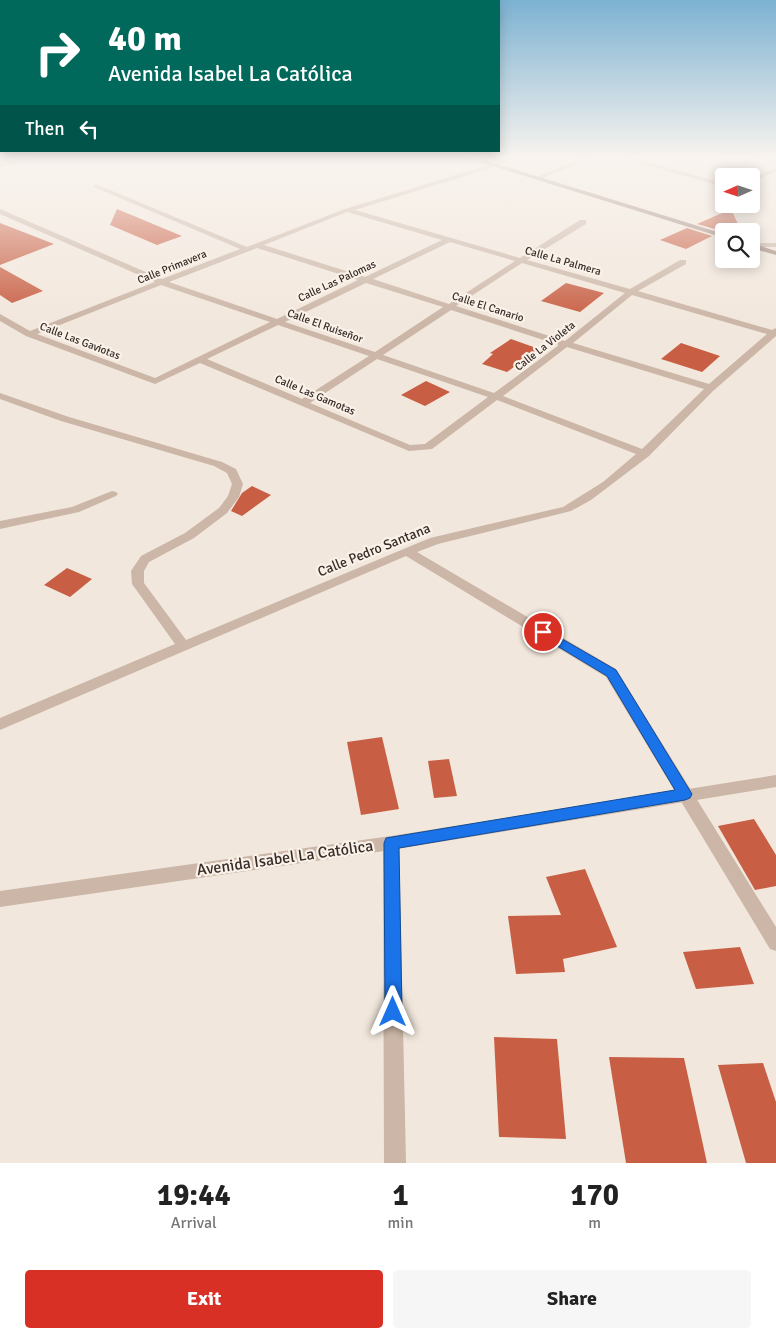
<!DOCTYPE html>
<html lang="en">
<head>
<meta charset="utf-8">
<style>
  body { margin:0; font-family:Signika,sans-serif; background:#f6f6f6; color:#222; height:100vh; display:flex; flex-direction:column; font-size:19px; white-space:nowrap }
  * { box-sizing:border-box; margin:0 }
  p { font-size:16px; color:#767676 }
  .icon { flex:none; width:28px; height:28px; fill:none; stroke:currentColor; stroke-width:2; stroke-linecap:round; stroke-linejoin:round }
  .map { position:relative; height:1163px; overflow:hidden }
  .side { display:flex; flex-direction:column; background:#fff; flex:1 }
  .side>* { flex:none }
  .top-card { position:absolute; left:0px; top:0px; width:500px; height:152px; box-shadow:0 2px 12px #0003; background:#00695c; color:#fff; overflow:hidden }
  .needle { width:32px; rotate:267deg }
  .tools { position:absolute; left:715px; top:168px; display:grid; gap:10px }
  .tools a { display:grid; place-items:center; width:45px; height:45px; border-radius:5px; background:#fff; box-shadow:0 2px 12px #0003; font-size:25px }
  .pin { position:absolute; display:grid; place-items:center; width:42px; height:42px; color:#fff; margin:-21px; border:2px solid #fff; border-radius:50%; box-shadow:0 1px 5px #0007 }
  .me { position:absolute; width:55px; margin:-28px; rotate:0deg; stroke-linejoin:round; filter:drop-shadow(0 0 4px #0008) }
  .turn { display:flex; align-items:center; gap:18px; height:105px; padding:0 25px; font-size:22px }
  .turn .icon { width:65px; height:65px; stroke-width:2.5 }
  .turn b { display:block; font-size:35px; line-height:42px }
  .then { display:flex; align-items:center; height:48px; padding:0 25px; background:#0003; gap:10px; font-size:19px }
  .eta { display:flex; justify-content:space-evenly; align-items:center; height:85px; text-align:center }
  .eta b { font-size:30px; font-weight:700; line-height:35px }
  .action { display:flex; gap:10px; margin-top:auto; padding:10px 25px }
  .action a { flex:1; height:58px; border-radius:5px; background:#d93025; color:#fff; font-size:20px; font-weight:700; line-height:58px; text-align:center }
  .action a+a { background:#f6f6f6; color:#222 }
  .map>svg:first-child { display:block }
  .building { fill:#c85f44 }
  .lines { fill:none; stroke-linecap:round; stroke-linejoin:round }
  .service { fill:#cbb6a7; fill-rule:evenodd }
  .minor { fill:#cbb6a7; fill-rule:evenodd }
  .tertiary { fill:#cbb6a7; fill-rule:evenodd }
  .secondary { fill:#9e8578; fill-rule:evenodd }
  .route { fill:#1a73e8; stroke:#114b97 }
  .labels { text-anchor:middle; dominant-baseline:central; stroke-width:4.5; stroke-linejoin:round; paint-order:stroke }
  .far-street-label { font-size:11px; fill:#372c28; stroke:#faf1e8 }
  .street-label { font-size:14px; fill:#372c28; stroke:#faf1e8 }
  .near-street-label { font-size:16px; fill:#372c28; stroke:#faf1e8 }
</style>
</head>
<body>
<div class="map">
<svg width="776" height="1163" viewBox="0 0 776 1163">
  <rect width="100%" height="100%" fill="#f2e7dc"/>
  <!-- building -->
  <path class="building" d="M117,209L182,236L157,245L110,225Z
    M731,209L738,224L722,231L697,224Z
    M0,223L54,244L0,265Z
    M687,228L712,236L686,249L660,240Z
    M0,267L43,291L12,303L0,295Z
    M566,283L604,293L580,312L541,301Z
    M511,339L539,349L507,372L482,364L493,354L490,353Z
    M681,343L720,356L702,372L661,359Z
    M426,381L450,392L425,406L401,395Z
    M252,486L271,495L242,516L231,511L242,493Z
    M67,568L92,579L70,597L44,585Z
    M382,737L399,809L361,815L347,742Z
    M449,759L457,796L434,798L428,761Z
    M754,819L776,855V886L755,890L718,826Z
    M585,869L617,947L563,959L565,972L516,974L508,916L561,915L546,877Z
    M740,947L754,984L696,989L683,952Z
    M494,1037L557,1039L566,1139L499,1137Z
    M609,1057L684,1058L707,1163H626Z
    M763,1063L776,1102V1163H746L718,1065Z"/>
  <g class="lines">
    <!-- service -->
    <path class="service" d="M503,159H512L497,166L492,165Z"/>
    <!-- minor -->
    <path class="minor" d="M18,159H32L0,167V163Z
      M580,159H589L540,179L535,178Z
      M625,159H636L724,183V187Z
      M495,163L497,166L355,210L520,258L580,220H586V224L527,260L630,289L680,260H686V264L638,291L772,330L776,328V336L713,391L649,456L591,500L571,511L438,544L417,552L616,669L776,927V951L770,949L606,677L406,556L0,730V718L175,644L132,584L131,571L141,556L185,533L219,508L228,496L232,484L227,473L214,466L61,421L0,399V393L69,417L222,462L236,469L243,484L239,497L227,513L194,538L149,562L144,571V583L186,640L430,538L563,507L603,482L636,454L497,400L432,449L409,451L200,363L155,384L26,336L0,321V314L30,331L155,282L0,214V209L162,279L240,249L94,187V185H98L247,247L345,209ZM347,212L442,240L365,277L264,245ZM450,242L515,261L449,304L373,279ZM257,248L358,280L277,319L169,282ZM522,263L625,293L565,341L456,306ZM366,283L443,307L375,352L285,322ZM161,285L270,322L155,378L37,334ZM632,295L767,334L709,384L573,343ZM451,310L559,345L494,393L383,355ZM278,325L369,356L302,399L207,359ZM567,347L704,389L642,449L503,396ZM377,359L488,397L425,444L410,445L310,403Z
      M776,168V172L751,182V178Z
      M112,491L116,492L118,494L116,496L79,512L0,529V521L72,507Z
      M391,836L397,838L399,843L406,1163H384L383,843L385,838Z"/>
    <!-- tertiary -->
    <path class="tertiary" d="M752,243H776V247H752Z
      M776,775V787L391,850L0,907V891L391,836Z"/>
    <!-- secondary -->
    <path class="secondary" d="M470,159H481L724,234V238Z
      M751,243L776,251V255L751,248Z"/>
  </g>
  <!-- sky -->
  <linearGradient id="sky" x2="0" y2="1"><stop stop-color="#7cb2d2"/><stop offset="0.49" stop-color="#f9f4ef"/><stop offset="1" stop-color="#f9f4ef" stop-opacity="0"/></linearGradient>
  <rect width="776" height="322" fill="url(#sky)"/>
  <!-- route -->
  <path class="route" d="M543,628L616,670L692,794L690,798L685,800L399,848L402,1012L399,1018L393,1021L387,1018L385,1012L384,843L386,838L675,790L607,676L539,635L537,632L539,629Z"/>
  <g class="labels">
    <!-- far-street labels -->
    <g class="far-street-label">
      <text transform="translate(563 261) rotate(16)">Calle La Palmera</text>
      <text transform="translate(172 267) rotate(-22)">Calle Primavera</text>
      <text transform="translate(337 281) rotate(-25)">Calle Las Palomas</text>
      <text transform="translate(488 307) rotate(18)">Calle El Canario</text>
      <text transform="translate(325 326) rotate(20)">Calle El Ruiseñor</text>
      <text transform="translate(80 341) rotate(21)">Calle Las Gaviotas</text>
      <text transform="translate(545 346) rotate(-38)">Calle La Violeta</text>
      <text transform="translate(315 395) rotate(23)">Calle Las Gamotas</text>
    </g>
    <!-- street labels -->
    <g class="street-label">
      <text transform="translate(374 550) rotate(-22)">Calle Pedro Santana</text>
    </g>
    <!-- near-street labels -->
    <g class="near-street-label">
      <text transform="translate(285 858) rotate(-8)">Avenida Isabel La Católica</text>
    </g>
  </g>
</svg>
<div class="tools">
<a><svg class="needle" viewBox="-14 -14 28 28"><path d="M0-13l5 13h-10z" fill="#e53935"/><path d="M0 13l5-13h-10z" fill="#767676"/></svg></a>
<a><svg class="icon" aria-label="search" viewBox="0 0 24 24"><circle cx="10" cy="10" r="6"/><path d="M15 15l6 6"/></svg></a>
</div>
<div class="pin" style="left:543px;top:632px;background:#d93025"><svg class="icon" aria-label="arrive" viewBox="0 0 24 24"><path d="M6 21V4h12l-3 4 3 4H6"/></svg></div>
<svg class="me" style="left:393px;top:1012px" viewBox="-20 -20 40 40"><path d="M0-17L14 15 0 8-14 15z" fill="#1a73e8" stroke="#fff" stroke-width="4"/></svg>
<div class="top-card">
<div class="turn"><svg class="icon" aria-label="right" viewBox="0 0 24 24"><path d="M7 20v-9h11M14 6l5 5-5 5"/></svg><div><b>40 m</b>Avenida Isabel La Católica</div></div>
<div class="then">Then<svg class="icon" aria-label="left" viewBox="0 0 24 24"><path d="M17 20v-9H6M10 6l-5 5 5 5"/></svg></div>
</div>
</div>
<section class="side">
<div class="eta">
<div><b>19:44</b><p>Arrival</p></div>
<div><b>1</b><p>min</p></div>
<div><b>170</b><p>m</p></div>
</div>
<div class="action"><a>Exit</a><a>Share</a></div>
</section>
</body>
</html>
